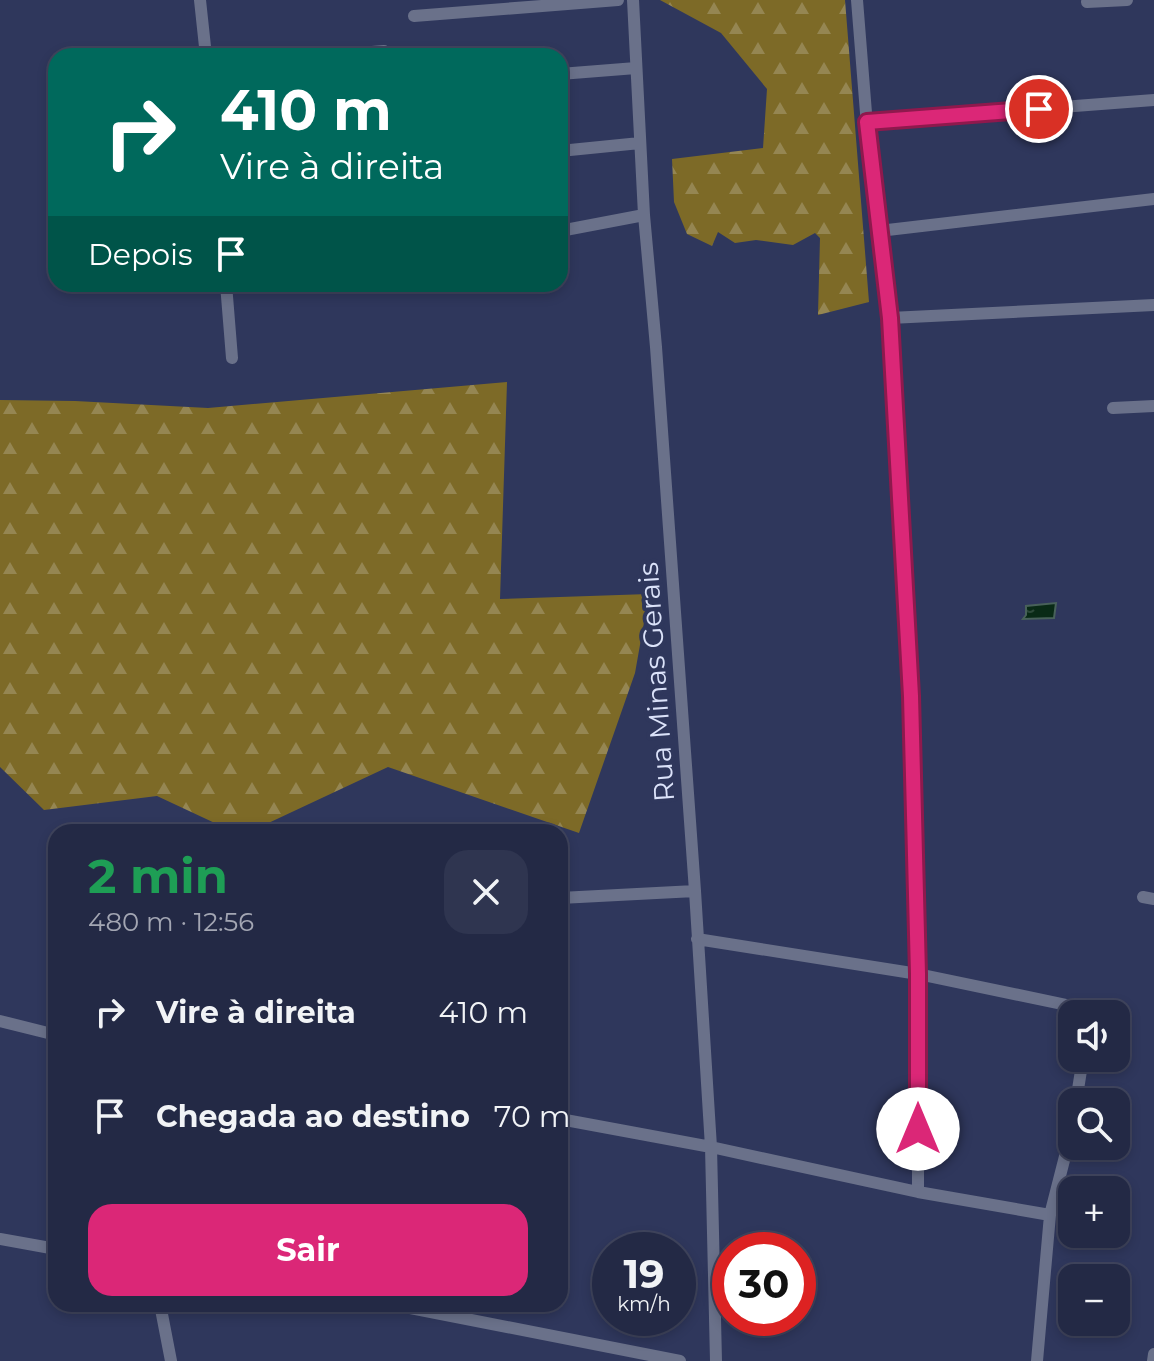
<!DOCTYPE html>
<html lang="pt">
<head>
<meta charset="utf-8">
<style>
  body { margin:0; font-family:Montserrat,sans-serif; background:#2f3550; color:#f1f3f6; height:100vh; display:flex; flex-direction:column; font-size:30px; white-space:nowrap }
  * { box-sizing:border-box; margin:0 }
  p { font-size:26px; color:#a3a6b3 }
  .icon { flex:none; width:44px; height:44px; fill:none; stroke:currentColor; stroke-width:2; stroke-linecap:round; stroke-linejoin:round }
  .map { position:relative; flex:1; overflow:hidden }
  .sheet { position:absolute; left:48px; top:824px; width:520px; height:488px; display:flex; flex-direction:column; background:#232945; border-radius:24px; box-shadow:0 4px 12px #0003,0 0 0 2px #40455e }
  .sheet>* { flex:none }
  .hud { position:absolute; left:48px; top:48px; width:520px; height:244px; border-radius:24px; box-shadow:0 4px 12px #0003,0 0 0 2px #40455e; background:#00695c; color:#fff; overflow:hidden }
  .controls { position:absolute; left:1058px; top:1000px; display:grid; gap:16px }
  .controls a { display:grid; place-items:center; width:72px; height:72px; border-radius:16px; background:#232945; box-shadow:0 4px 12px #0003,0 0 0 2px #40455e; font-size:40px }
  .speed { position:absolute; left:592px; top:1232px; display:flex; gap:16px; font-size:40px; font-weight:700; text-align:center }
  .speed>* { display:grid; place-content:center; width:104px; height:104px; border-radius:50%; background:#232945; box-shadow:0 4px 12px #0003,0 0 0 2px #40455e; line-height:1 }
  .speed small { font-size:20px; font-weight:400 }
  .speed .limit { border:12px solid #d22; background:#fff; color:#111 }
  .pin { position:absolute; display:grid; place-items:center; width:68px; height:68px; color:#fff; margin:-34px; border:4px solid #fff; border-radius:50%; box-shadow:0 2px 8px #0007 }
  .me { position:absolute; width:88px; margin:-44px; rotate:0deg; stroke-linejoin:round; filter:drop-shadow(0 0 6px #0008) }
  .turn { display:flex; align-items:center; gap:28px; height:168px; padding:0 40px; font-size:36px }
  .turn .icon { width:104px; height:104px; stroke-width:2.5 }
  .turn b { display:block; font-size:56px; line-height:68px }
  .then { display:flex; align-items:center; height:76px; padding:0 40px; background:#0003; gap:16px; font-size:30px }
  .round { display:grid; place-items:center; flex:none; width:84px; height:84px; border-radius:24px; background:#2f3550 }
  .overview { display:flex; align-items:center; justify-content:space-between; height:136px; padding:0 40px }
  h1 { font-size:48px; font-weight:700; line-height:60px; color:#1e9e55 }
  .button { display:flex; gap:16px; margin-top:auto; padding:16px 40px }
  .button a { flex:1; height:92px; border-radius:24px; background:#db2777; color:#fff; font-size:32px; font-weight:700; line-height:92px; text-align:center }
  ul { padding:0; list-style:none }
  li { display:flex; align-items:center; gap:24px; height:104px; padding:0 40px }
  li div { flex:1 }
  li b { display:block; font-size:30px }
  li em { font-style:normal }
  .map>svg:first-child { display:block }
  .forest { fill:url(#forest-firs) }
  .water { fill:url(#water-ripples); stroke:#48615a; stroke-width:2 }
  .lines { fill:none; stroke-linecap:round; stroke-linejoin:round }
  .minor { stroke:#6a718a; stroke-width:12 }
  .route-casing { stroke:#8e194d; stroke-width:20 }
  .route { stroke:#db2777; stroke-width:14 }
  .labels { text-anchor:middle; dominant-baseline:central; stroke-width:8; stroke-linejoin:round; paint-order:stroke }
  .street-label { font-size:28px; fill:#dbe2f9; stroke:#2f375c }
</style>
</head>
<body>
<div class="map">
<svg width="1154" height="1361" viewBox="0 0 1154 1361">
  <defs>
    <pattern id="forest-firs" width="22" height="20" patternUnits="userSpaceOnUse" patternTransform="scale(2)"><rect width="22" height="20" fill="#7d6a27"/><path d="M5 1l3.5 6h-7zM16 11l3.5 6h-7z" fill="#958652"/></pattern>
    <pattern id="water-ripples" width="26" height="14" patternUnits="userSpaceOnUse" patternTransform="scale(2)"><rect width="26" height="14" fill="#092a16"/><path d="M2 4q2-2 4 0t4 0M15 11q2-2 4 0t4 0" fill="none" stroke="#2c4939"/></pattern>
  </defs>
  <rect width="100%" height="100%" fill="#2f375c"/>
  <!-- forest -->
  <path class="forest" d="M660,0H845L869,302L818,315L820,238L815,233L793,245L756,240L735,243L718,232L712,246L687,234L674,202L672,159L763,148L767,89L721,33Z
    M507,382L500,599L649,594L635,673L579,833L388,767L249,832H234L157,796L44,810L0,767V400L75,401L208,408Z"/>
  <!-- water -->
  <path class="water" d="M1056,603L1054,618L1023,619L1026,615V606Z"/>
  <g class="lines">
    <!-- minor -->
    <path class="minor" d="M200,0L206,56
      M633,0L644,215L656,347L695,891L711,1147L716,1361
      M857,0L870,163L890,318L911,696L918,974V1192
      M1087,2L1127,0
      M414,16L618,0
      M324,56L384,51
      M560,74L636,68
      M867,122L1154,100
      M560,151L640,143
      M560,231L644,215
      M879,231L1154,199
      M226,284L232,358
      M890,318L1154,305
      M1113,408L1154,406
      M1143,897L1154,899
      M560,898L695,891
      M697,939L918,974L1081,1008L1087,1014
      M0,1021L56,1035
      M1076,1102L1083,1058
      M560,1119L711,1147L918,1192L1050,1215
      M0,1239L56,1249
      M160,1304L171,1361
      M390,1304L680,1361
      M1037,1361L1050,1215L1072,1129
      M1153,1361L1154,1354"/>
  </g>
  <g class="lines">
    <defs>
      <path id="route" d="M918,1129V974L911,696L890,318L867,122L1039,109"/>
    </defs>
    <!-- route casing -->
    <use href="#route" class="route-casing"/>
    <!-- route -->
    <use href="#route" class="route"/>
  </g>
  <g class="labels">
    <!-- street labels -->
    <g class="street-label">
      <text transform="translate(656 682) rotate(-94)">Rua Minas Gerais</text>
    </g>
  </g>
</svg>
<div class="controls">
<a><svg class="icon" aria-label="sound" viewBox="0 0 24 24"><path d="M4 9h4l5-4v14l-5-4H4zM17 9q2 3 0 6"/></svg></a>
<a><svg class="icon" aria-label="search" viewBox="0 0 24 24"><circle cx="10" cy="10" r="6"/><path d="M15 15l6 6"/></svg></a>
<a>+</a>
<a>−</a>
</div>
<div class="speed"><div>19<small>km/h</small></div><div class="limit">30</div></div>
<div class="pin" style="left:1039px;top:109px;background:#d93025"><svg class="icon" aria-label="arrive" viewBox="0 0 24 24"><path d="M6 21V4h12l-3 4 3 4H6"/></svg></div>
<svg class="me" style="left:918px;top:1129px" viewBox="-20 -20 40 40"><circle r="19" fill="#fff"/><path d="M0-13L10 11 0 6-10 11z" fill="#db2777"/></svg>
<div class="hud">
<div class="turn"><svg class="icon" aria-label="right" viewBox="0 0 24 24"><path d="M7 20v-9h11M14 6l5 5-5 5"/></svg><div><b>410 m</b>Vire à direita</div></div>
<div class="then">Depois<svg class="icon" aria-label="arrive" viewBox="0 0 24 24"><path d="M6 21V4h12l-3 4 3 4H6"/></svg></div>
</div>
<section class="sheet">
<div class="overview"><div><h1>2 min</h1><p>480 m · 12:56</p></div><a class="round"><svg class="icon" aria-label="close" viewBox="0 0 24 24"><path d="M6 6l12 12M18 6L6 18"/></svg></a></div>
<ul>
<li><svg class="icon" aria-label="right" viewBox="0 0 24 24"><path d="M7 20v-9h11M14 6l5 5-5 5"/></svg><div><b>Vire à direita</b></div><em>410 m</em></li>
<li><svg class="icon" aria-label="arrive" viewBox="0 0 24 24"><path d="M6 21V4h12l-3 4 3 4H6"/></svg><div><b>Chegada ao destino</b></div><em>70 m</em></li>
</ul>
<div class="button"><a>Sair</a></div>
</section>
</div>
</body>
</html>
